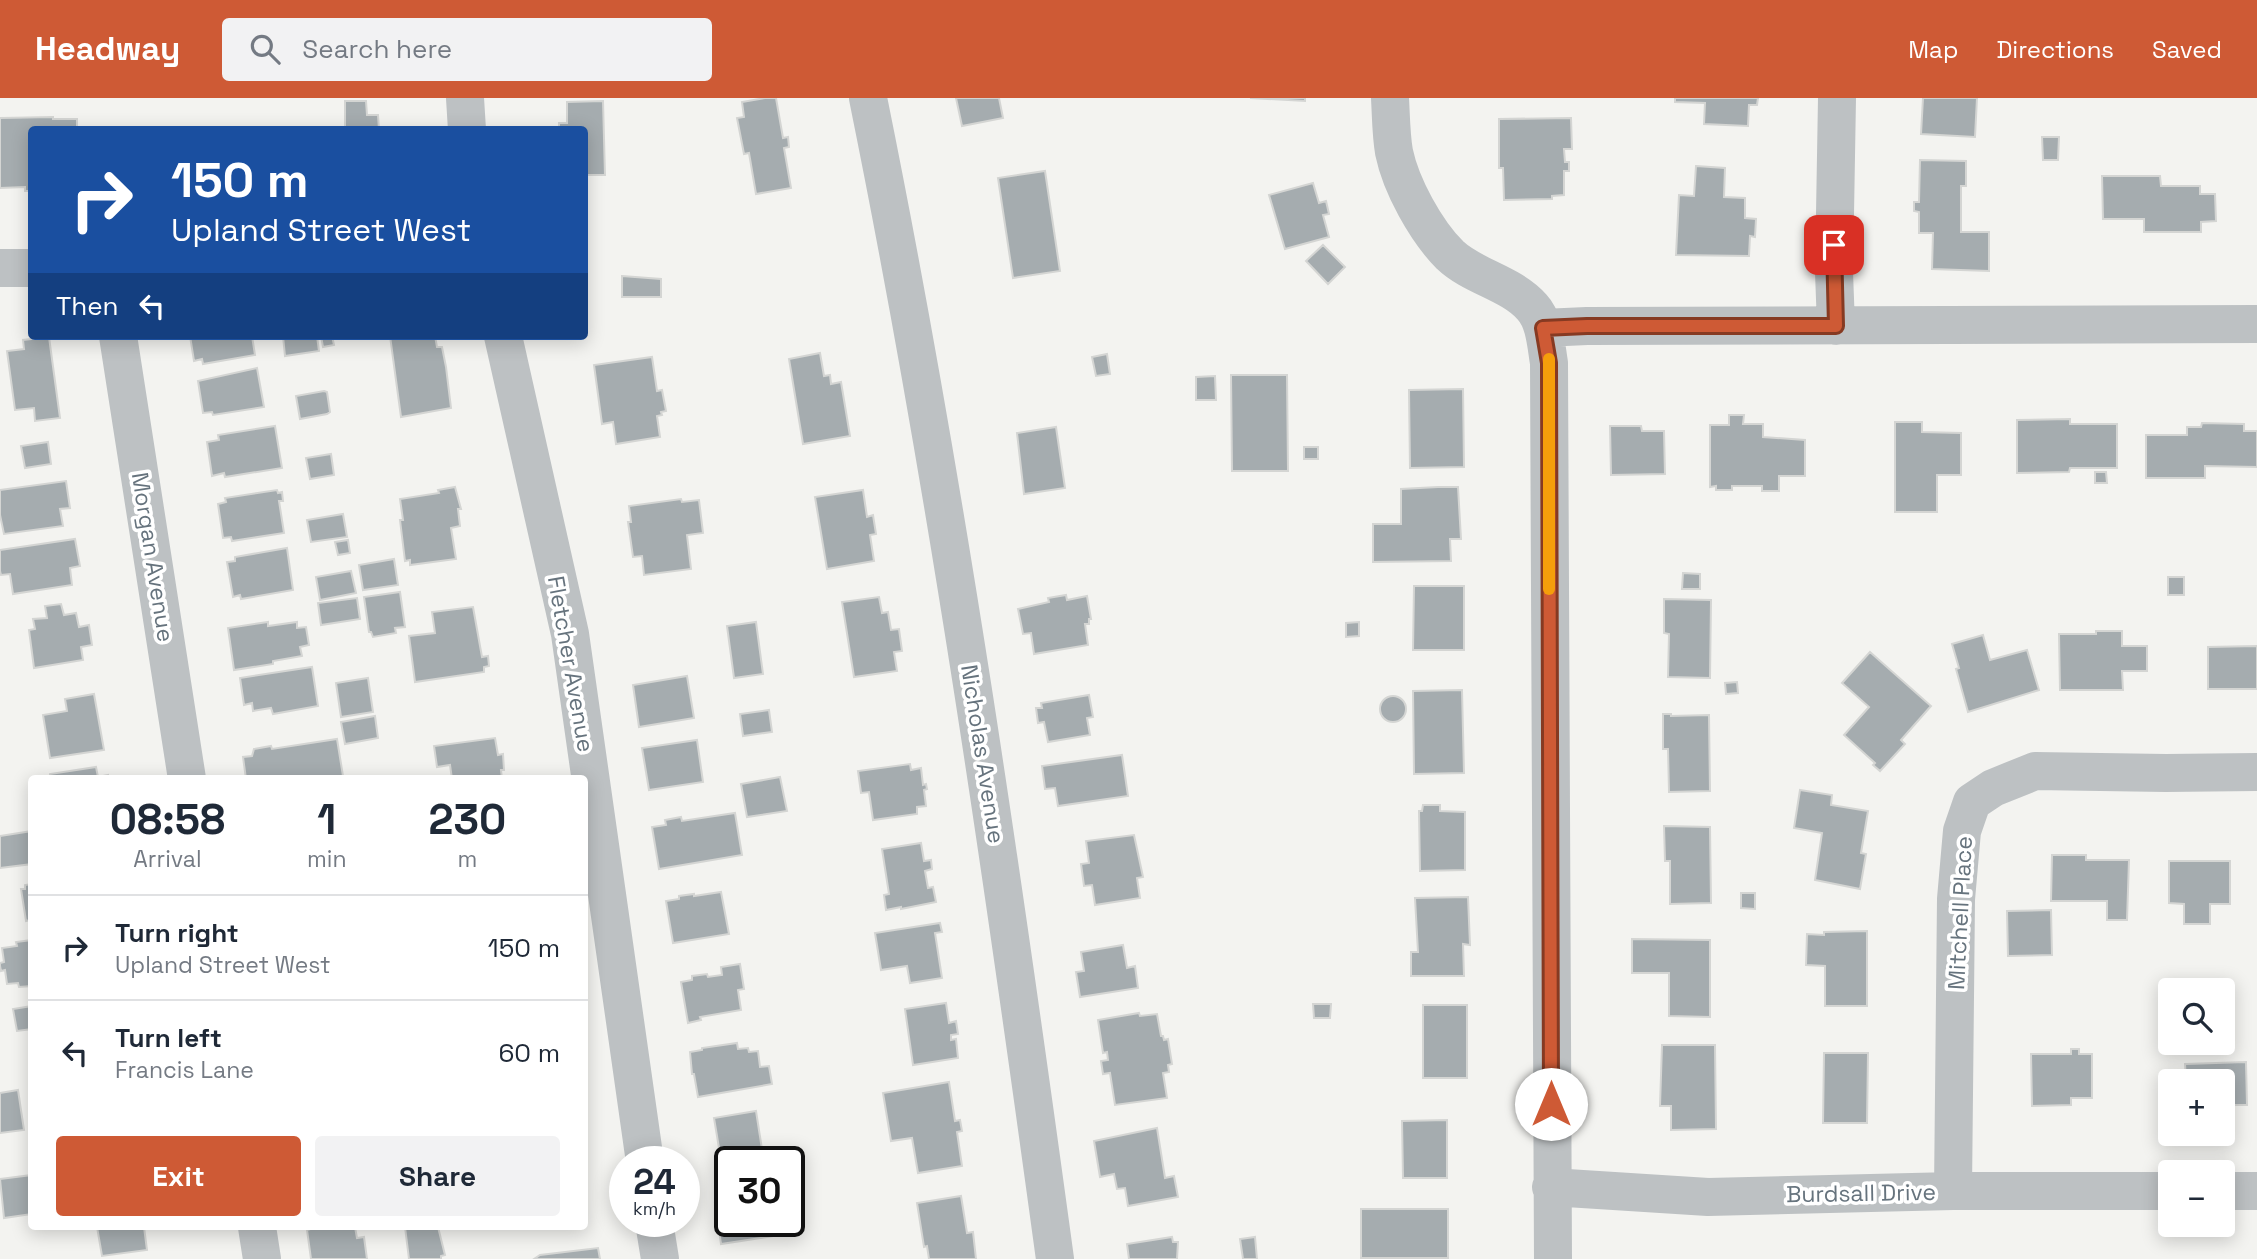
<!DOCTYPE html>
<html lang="en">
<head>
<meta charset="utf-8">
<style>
  body { margin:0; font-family:"Space Grotesk",sans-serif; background:#f2f2f3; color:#1f2937; height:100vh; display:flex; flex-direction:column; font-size:26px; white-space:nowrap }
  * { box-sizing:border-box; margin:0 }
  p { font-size:23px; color:#747a83 }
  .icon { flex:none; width:38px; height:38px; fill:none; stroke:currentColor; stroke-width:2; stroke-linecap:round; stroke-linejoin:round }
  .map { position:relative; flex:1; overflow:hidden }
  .sheet { position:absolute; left:28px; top:677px; width:560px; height:455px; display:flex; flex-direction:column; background:#fff; border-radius:7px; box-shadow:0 4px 18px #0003 }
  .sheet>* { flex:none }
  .guide { position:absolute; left:28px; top:28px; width:560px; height:214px; border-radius:7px; box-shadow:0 4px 18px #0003; background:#1a4fa0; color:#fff; overflow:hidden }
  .buttons { position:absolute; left:2158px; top:880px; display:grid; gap:14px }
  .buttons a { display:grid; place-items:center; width:77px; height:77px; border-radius:7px; background:#fff; box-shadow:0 4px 18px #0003; font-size:35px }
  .speed { position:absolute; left:609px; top:1048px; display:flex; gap:14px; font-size:35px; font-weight:700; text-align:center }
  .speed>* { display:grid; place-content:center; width:91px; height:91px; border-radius:50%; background:#fff; box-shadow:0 4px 18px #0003; line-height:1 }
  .speed small { font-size:18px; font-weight:400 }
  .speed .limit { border:4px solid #111; border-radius:10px; background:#fff; color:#111 }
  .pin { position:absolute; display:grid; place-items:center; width:60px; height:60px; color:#fff; margin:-30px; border-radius:14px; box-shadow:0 4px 10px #0006 }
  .me { position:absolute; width:77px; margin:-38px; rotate:0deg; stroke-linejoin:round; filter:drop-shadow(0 0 5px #0008) }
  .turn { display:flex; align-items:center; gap:24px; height:147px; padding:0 28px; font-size:32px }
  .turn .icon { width:91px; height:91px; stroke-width:2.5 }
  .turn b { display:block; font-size:49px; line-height:60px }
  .then { display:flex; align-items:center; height:66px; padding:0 28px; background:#0003; gap:14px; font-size:26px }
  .eta { display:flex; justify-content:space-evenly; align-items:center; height:119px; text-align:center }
  .eta b { font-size:42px; font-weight:800; line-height:49px }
  .button { display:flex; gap:14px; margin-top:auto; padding:14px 28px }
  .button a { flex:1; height:80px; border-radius:7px; background:#ce5a35; color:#fff; font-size:28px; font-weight:800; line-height:80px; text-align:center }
  .button a+a { background:#f2f2f3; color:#1f2937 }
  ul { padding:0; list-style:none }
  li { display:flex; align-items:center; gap:21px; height:105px; padding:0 28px; border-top:2px solid #e0e1e3 }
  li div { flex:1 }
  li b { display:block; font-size:26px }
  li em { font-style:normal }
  header { display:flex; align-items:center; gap:42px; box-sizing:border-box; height:98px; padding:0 35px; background:#ce5a35; color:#fff }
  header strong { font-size:33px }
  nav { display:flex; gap:38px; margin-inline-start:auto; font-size:24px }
  .search { width:490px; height:63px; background:#f2f2f3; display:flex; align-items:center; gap:18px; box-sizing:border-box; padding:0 24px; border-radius:7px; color:#747a83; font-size:26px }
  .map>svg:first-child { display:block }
  .building { fill:#a5acaf; stroke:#d4d5d3; stroke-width:2 }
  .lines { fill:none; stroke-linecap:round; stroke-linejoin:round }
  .minor { stroke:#bdc1c3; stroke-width:38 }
  .route-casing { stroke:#863a22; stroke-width:18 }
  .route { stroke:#ce5a35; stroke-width:12 }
  .slow { stroke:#f59e0b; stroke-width:12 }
  .labels { text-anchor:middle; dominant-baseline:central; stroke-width:7; stroke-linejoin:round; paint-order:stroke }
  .street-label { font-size:23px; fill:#66737d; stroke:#fff }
</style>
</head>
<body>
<header>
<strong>Headway</strong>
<div class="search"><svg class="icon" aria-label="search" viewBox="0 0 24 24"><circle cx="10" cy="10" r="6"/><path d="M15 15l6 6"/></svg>Search here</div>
<nav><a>Map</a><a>Directions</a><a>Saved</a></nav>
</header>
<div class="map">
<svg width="2257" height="1161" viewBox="0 0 2257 1161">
  <rect width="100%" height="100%" fill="#f3f3f0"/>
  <!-- building -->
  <path class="building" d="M765,0H776L783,40L788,39L789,49L784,50L791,90L756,96L749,55L744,56L737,20L744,19L742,4Z
    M956,0H999L1003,20L962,28Z
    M1250,0H1305V3Z
    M1675,0H1758L1757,7H1749L1748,28L1704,26L1705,5L1675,4Z
    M1923,0H1977L1975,39L1921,36Z
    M345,3H366L367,17H378L379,32H345Z
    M603,3L605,77H584V32H559V25H567V4Z
    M53,19V21H77V32H32V93H25V89L0,90V20Z
    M1571,20L1572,51H1564L1565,64H1569V73H1564V97L1552,98V101L1504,102L1503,70H1499V21Z
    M2042,39H2059L2058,62H2043Z
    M1920,62L1966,63V88H1961V134H1989V173L1932,171L1933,135H1919V114L1914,113V104H1919Z
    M1696,68L1725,70L1724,99L1745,100V120L1756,121L1755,139L1750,138L1749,158L1676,157L1679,97L1694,98Z
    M1045,73L1060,173L1013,180L998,80Z
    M2102,78H2160L2161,88H2200V96H2215L2216,123L2201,124V134H2144V121H2103Z
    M1313,85L1319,105L1326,103L1329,116L1323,117L1329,139L1285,151L1269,97Z
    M1323,147L1345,169L1328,186L1306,163Z
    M622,178L661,181V199H622Z
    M190,238H252L255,257L203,266L202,261L194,263Z
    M283,238H317L319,253L285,258Z
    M321,238H332L334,247L323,249Z
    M390,238H435L437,249H442L446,269L451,310L401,319Z
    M49,239L60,320L35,323L34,310L15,312L7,253L24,251L23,242Z
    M820,255L824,278L830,277L831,286L841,284L850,338L803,346L789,261Z
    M1107,256L1110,276L1096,278L1092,259Z
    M652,259L657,293L662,292L666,313L661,314L662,317L657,318L660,339L616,346L613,324L602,326L594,267Z
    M257,270L264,309L213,317L212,314L203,315L198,283Z
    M1231,277H1287L1288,373H1232Z
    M1215,278L1216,302H1196V279Z
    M1463,291L1464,369L1410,370L1409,292Z
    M324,293L327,294L330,314L327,316L300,321L296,298Z
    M1729,317H1744L1743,326H1763V339L1805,342V378H1779V393H1762V388H1732V392H1716V388L1710,389V327H1729Z
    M2070,321V326H2117V370H2070L2069,374L2017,375V322Z
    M1895,324H1922V334L1961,335V377H1937V414H1895Z
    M2202,325L2244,326V333H2257V369L2205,368V380H2146V337H2187V329H2201Z
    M275,328L282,370L225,379L224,375L212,378L207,344L219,342L218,337Z
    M1610,328H1641L1642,333H1664L1665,376L1611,377Z
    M1056,329L1065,390L1024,396L1017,335Z
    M48,344L51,366L25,370L21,348Z
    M1304,349H1318V361H1304Z
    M331,356L334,377L310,381L306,360Z
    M2095,374H2106L2107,385H2095Z
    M66,383L70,410L60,411L63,428L4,436L0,417V392Z
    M455,389L461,411H458L460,428L451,430L456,461L410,467V462L405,463L400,422H403L400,401L439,395L438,392Z
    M1438,389H1458L1461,441H1450L1451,463L1373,464V426H1401V391Z
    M277,392L278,395L282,394L283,403H279L284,435L232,443L231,439L223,440L218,406L226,404L225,400Z
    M863,392L867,419L873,417L876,436L870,437L874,463L827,471L815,399Z
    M681,401L682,404L699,402L703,435L687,437L691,471L644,477L642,458L633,459L628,424H631L629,408Z
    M343,416L347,439L311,444L307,422Z
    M75,441L80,468L70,470L72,487L13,496L10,476L1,477L0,473V452Z
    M348,442L350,455L338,457L335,444Z
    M287,450L293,492L241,501L240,497L233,499L227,464L235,463V459Z
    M394,461L398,487L363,492L359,467Z
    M351,473L356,495L320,502L316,479Z
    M1683,475L1700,476V491H1682Z
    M2168,479H2184V497H2168Z
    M1414,488H1464V552H1413Z
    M400,494L405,529L395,530L396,535L373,539L371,534H369L364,499Z
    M1066,497L1067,502L1087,498L1091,521H1089V526H1085L1088,547L1034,556L1031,535L1023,536L1018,511L1049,504L1048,500Z
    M879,499L882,515L888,514L891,532L899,531L902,553L894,554L897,573L854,579L842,504Z
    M357,500L360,521L321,527L318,505Z
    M1664,501L1711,502L1710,580L1668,579L1669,536L1664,535Z
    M61,506L64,517L76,515L79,529L89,527L92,547L81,549L83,562L34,570L29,532L35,531L33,521L47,520L45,508Z
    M473,509L482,559L488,558L489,568L484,569V574L415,584L409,538L435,535L432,514Z
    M268,524V528L297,524V530L306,529L309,547L300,549L302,558L273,563V566L234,572L228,530Z
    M756,524L763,576L734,580L727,528Z
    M1359,524V538L1346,539V525Z
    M2096,533H2122V548H2147V573H2122L2123,592H2060L2059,536H2096Z
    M1983,537L1990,562L2027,552L2039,592L1968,614L1956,571L1959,570L1952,546Z
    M2257,548V591H2208V549Z
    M1870,554L1931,608L1901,642L1905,646L1880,673L1873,667L1875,665L1844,637L1869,609L1842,585Z
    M312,569L318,608L273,616L271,610L253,613L252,605L244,607L240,580Z
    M687,578L694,620L639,629L633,587Z
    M368,580L373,614L341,619L336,585Z
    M1737,584L1738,595L1726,596L1725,585Z
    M1462,592L1464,675L1414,676L1413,593Z
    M94,596L104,652L50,660L43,617L67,613L65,601Z
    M1089,597L1093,619L1087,620L1090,637L1048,644L1044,624L1038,625L1036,610H1042L1041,605Z
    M1380 611a13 13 0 1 1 26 0a13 13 0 1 1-26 0Z
    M769,612L772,634L743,638L740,616Z
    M1663,616H1671V618L1709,617L1710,693L1669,694L1668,651H1663Z
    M375,618L378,640L345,646L341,624Z
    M495,640L498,657L503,656L504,672H501L502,681H452L450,667L437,669L434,648Z
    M337,641L343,678L322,681H246L243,659L252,658L254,651L271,648L272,651Z
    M697,642L703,684L649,692L642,650Z
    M1122,657L1128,698L1058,708L1055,690L1045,691L1042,668Z
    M910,666L911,672L921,670L923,687L926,686L927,691L924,692L926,708L917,709V716L873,722L869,694L861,695L858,673Z
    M96,669L98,679L108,677V681H37L50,679V676Z
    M780,679L787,713L747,719L741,686Z
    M1800,692L1832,697L1831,707L1868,713L1861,755L1866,756L1860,791L1815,782L1822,735L1794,730Z
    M1423,707H1440V713L1465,714V772L1420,773L1419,713H1422Z
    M735,715L742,757L659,771L652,729L666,727L665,722L681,719L682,723Z
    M1664,728L1710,729L1711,805L1670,806V763H1665Z
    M32,733V766L0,770V738Z
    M1134,737L1143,779L1137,780L1140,800L1095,807L1092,787L1084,788L1081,766L1089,765L1086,743Z
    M921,745L924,763L931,762L932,771L925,773L928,790L933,789L936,804L901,811V809L886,812L884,797L889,796L882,751Z
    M2052,757H2086V762H2129L2127,822H2107V803H2051Z
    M2169,763H2230V806H2210V826H2184V806L2169,805Z
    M32,786V825H30V822L26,823L21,791H25V787Z
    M721,794L729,836L673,845L666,803L679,801V798L694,796V798Z
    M1741,795H1755V811L1741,810Z
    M1468,799L1470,847L1463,846L1464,878H1411V854H1418L1415,800Z
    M2051,812L2052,857L2008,858L2007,813Z
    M940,825L942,834L935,835L942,880L910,885L907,868L881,872L875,835Z
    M1867,833V908H1825V868L1806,867L1807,836L1824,837V834Z
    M1632,841L1710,842V919L1669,918V875H1632Z
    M32,842V888L19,889L18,885L7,886L5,872L1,873L0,868V865L4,864L2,850L17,848L16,844Z
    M1123,847L1127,870L1135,868L1138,890L1080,899L1076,874L1084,873L1081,854Z
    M740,866L744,891L738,892L741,912L700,919L701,922L688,925L681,884L692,882V878L707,876L708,879L722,877L721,869Z
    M946,905L949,925L956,923L958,936L951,937V942L956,941L958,960L913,967L905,911Z
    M1313,906H1331L1330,920H1314Z
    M1423,907H1467V980H1423Z
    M32,908V931L17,933L13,911Z
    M1139,915L1140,918L1157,916L1161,938H1163L1164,942L1168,941L1172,966L1168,967L1169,974L1163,975L1167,1000L1115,1007L1110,975L1103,976L1101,963L1108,962L1107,954L1103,955L1098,922Z
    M737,945L738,951L748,950L749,954L758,953L760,969L769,968L772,986L698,999L694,976H692L690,954L702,952V950Z
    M1662,947H1715L1716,1031L1671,1032V1008H1660Z
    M2071,951H2079V956H2092V1000H2071V1007L2032,1008L2031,956H2071Z
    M1824,955H1868L1867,1025H1823Z
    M2246,964L2247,1007H2222V984H2186L2185,966Z
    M949,984L955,1023L960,1022L962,1033L957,1034L962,1068L918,1075L912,1040L891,1043L883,995Z
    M2162,987H2170V1008H2162Z
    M18,992L24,1032L0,1035V995Z
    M756,1013L764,1064H730V1073L723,1074L714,1020Z
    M1447,1022V1080H1403L1402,1023Z
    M1157,1030L1165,1080L1174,1078L1178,1099L1128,1108L1125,1090L1117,1091L1114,1076L1100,1079L1094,1043Z
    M32,1077V1116L4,1120L0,1081Z
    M961,1098L967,1135L973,1134L976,1161H929L927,1148L924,1149L917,1105Z
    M730,1102V1124H786L787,1136L721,1146L715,1105Z
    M1361,1111H1448V1160H1361Z
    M97,1129H144L147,1152L102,1158Z
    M317,1129H355L357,1140L364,1139L367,1161H311L307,1132Z
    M405,1129H438L445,1157L441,1158V1161H409Z
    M1172,1139L1173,1144H1178L1177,1161H1129L1127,1146Z
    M1255,1139L1257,1161H1243L1240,1141Z
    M598,1150L600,1161H534L540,1157Z"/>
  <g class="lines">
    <!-- minor -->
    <path class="minor" d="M465,0L467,32
      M868,0C946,384 1002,773 1055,1161
      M1390,0C1391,17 1391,37 1394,54C1401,88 1426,133 1450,157C1473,179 1511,185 1532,209C1545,223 1546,247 1549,265L1553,1161
      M0,170H32
      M1836,228L1834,174L1837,0
      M1543,230L1587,228L2257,226
      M118,238L187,681
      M503,238L570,536L645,1064
      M1551,1089L1708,1099L1953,1093H2170
      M1953,1093L1956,801L1962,733L1972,704L1993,690L2035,673L2166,675L2257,674
      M2222,1093H2257
      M654,1124L660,1161
      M257,1129L262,1161"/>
  </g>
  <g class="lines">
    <defs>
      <path id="route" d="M1551,1006L1549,265L1543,230L1587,228H1836L1834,147"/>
    </defs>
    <!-- route casing -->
    <use href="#route" class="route-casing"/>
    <!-- route -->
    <use href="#route" class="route"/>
    <!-- slow -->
    <path class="slow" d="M1549,261V491"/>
  </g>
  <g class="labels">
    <!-- street labels -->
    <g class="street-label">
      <text transform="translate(153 459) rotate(81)">Morgan Avenue</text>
      <text transform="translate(571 566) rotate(80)">Fletcher Avenue</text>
      <text transform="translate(983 656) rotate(81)">Nicholas Avenue</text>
      <text transform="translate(1960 815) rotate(-87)">Mitchell Place</text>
      <text transform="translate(1861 1095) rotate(-1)">Burdsall Drive</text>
    </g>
  </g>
</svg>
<div class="buttons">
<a><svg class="icon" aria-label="search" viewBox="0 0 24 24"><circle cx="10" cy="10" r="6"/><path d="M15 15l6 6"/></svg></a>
<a>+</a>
<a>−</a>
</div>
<div class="speed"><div>24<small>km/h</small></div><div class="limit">30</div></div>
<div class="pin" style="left:1834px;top:147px;background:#d93025"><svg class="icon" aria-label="arrive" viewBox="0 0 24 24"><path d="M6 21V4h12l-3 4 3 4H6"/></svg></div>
<svg class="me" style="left:1551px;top:1006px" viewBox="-20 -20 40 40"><circle r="19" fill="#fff"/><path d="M0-13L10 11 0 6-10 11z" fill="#ce5a35"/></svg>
<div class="guide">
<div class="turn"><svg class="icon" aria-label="right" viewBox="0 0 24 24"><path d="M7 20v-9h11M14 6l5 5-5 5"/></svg><div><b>150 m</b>Upland Street West</div></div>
<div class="then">Then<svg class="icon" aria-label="left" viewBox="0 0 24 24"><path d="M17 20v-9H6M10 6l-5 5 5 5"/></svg></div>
</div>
<section class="sheet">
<div class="eta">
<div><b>08:58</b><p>Arrival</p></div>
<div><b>1</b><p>min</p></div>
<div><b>230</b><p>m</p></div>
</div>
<ul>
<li><svg class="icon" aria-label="right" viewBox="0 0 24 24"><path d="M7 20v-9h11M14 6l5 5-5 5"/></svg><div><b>Turn right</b><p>Upland Street West</p></div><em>150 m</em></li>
<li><svg class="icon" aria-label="left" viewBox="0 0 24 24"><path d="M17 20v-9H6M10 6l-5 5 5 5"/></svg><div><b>Turn left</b><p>Francis Lane</p></div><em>60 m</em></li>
</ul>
<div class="button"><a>Exit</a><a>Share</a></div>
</section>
</div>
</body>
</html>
